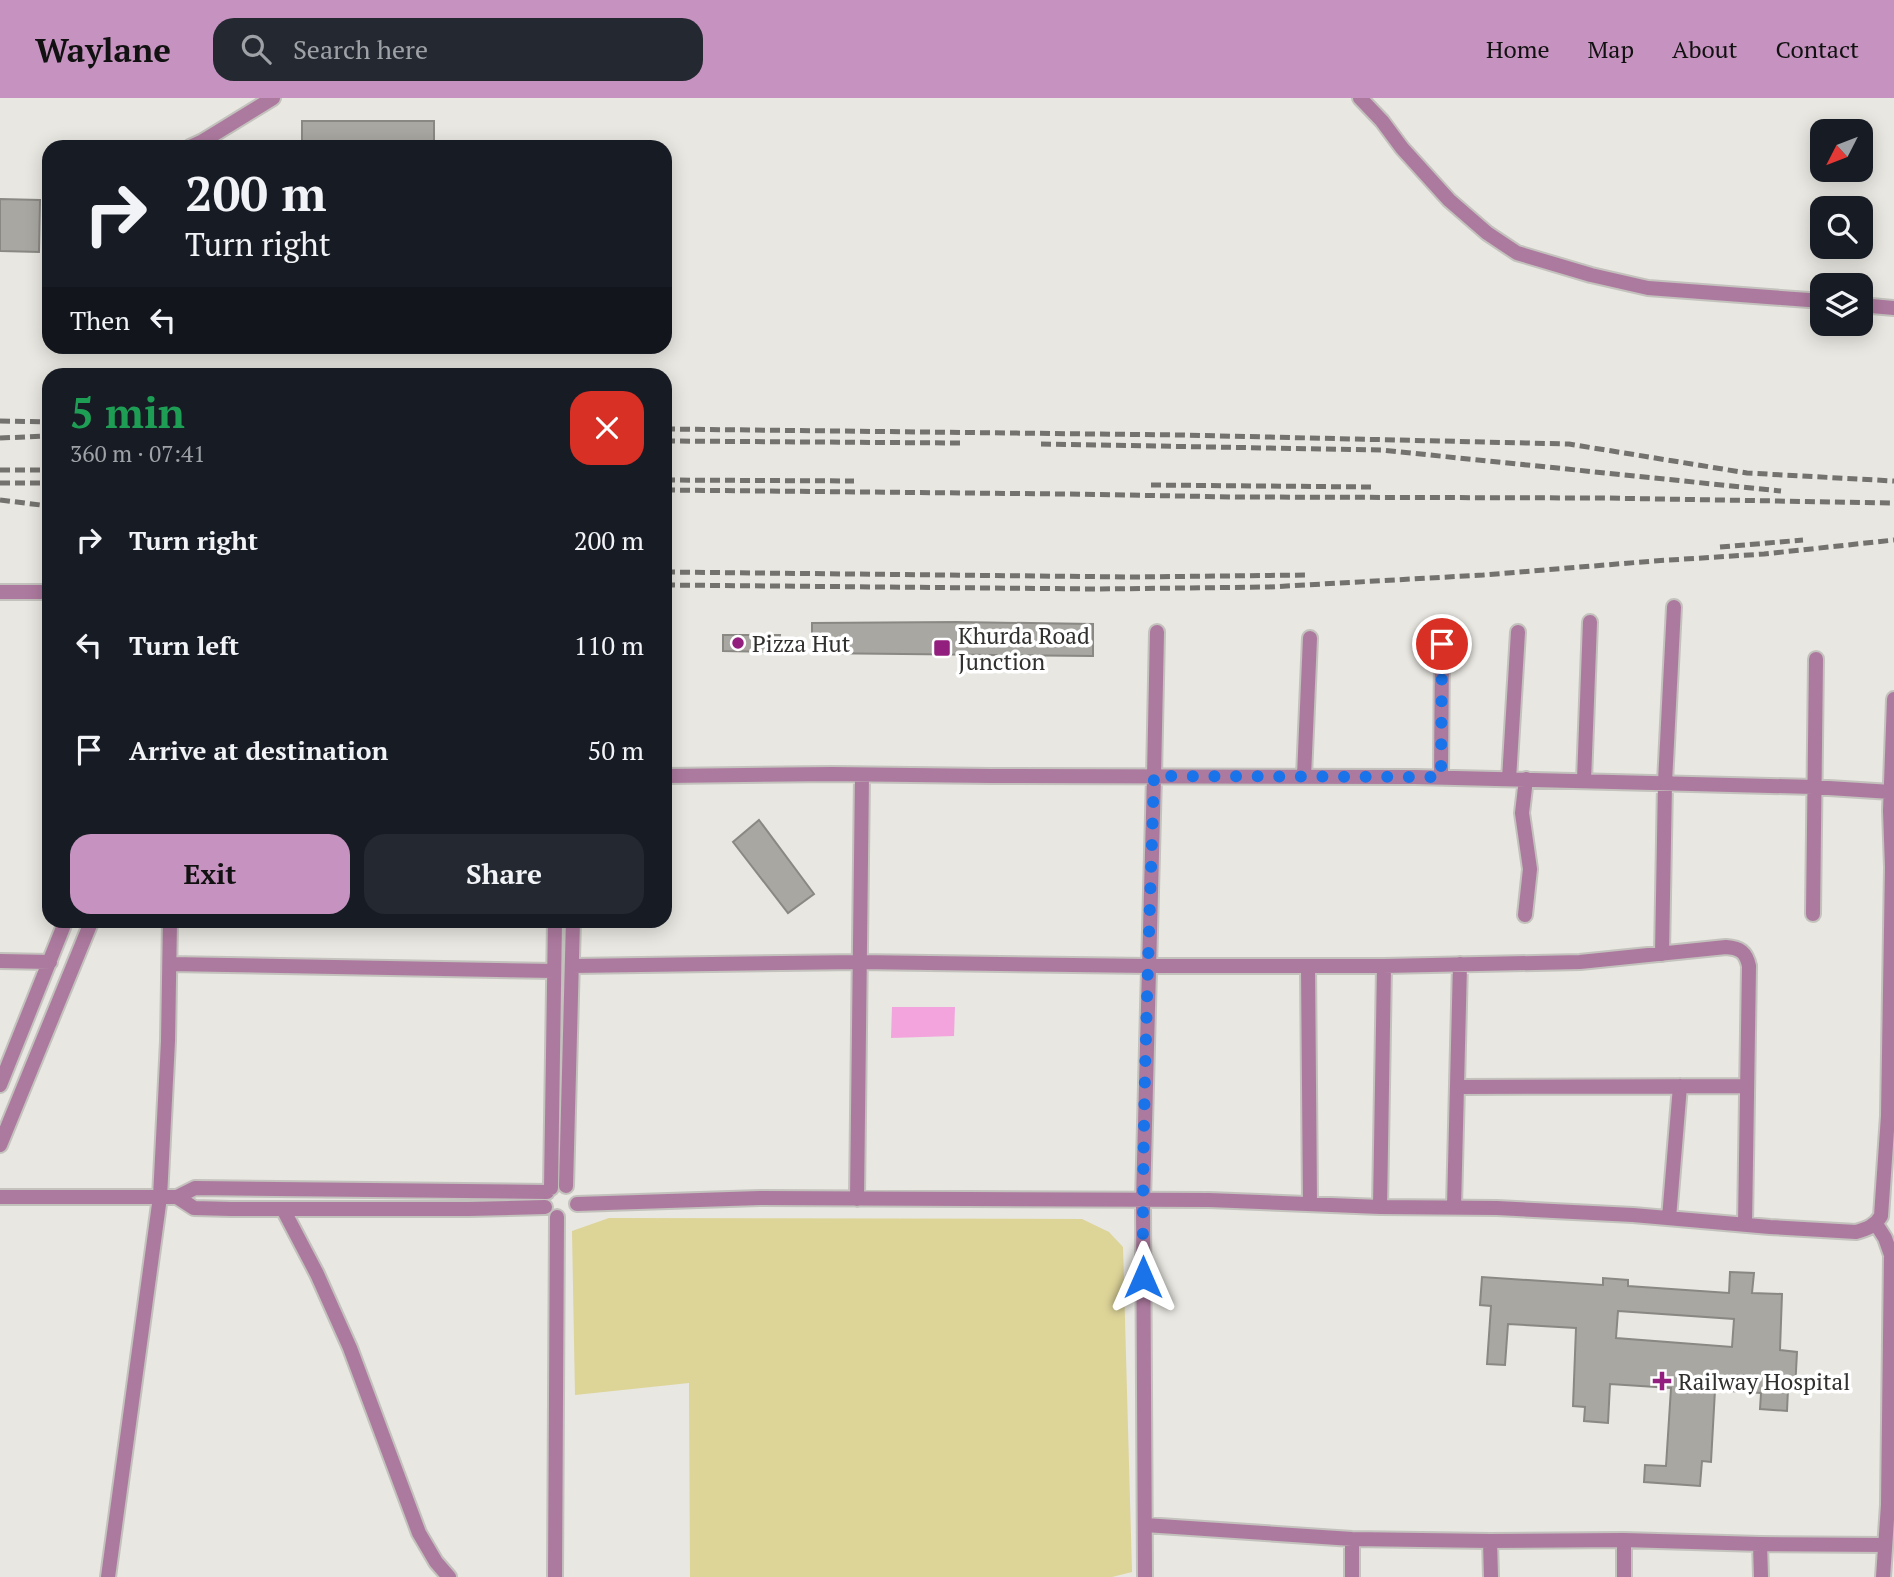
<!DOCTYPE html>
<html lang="en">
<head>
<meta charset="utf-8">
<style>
  body { margin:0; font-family:"PT Serif",serif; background:#242831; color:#f1f3f6; height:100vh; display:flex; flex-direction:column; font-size:26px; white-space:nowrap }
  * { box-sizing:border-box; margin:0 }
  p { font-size:23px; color:#9ea1a6 }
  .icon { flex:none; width:38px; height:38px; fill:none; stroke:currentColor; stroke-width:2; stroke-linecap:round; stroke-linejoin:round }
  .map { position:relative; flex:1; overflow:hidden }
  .panel { position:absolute; left:42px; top:270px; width:630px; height:560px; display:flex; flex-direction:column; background:#171b24; border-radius:21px; box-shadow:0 4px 18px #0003 }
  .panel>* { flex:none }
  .banner { position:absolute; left:42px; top:42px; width:630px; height:214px; border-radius:21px; box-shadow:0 4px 18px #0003; background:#171b24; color:#f1f3f6; overflow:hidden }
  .needle { width:46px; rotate:228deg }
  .controls { position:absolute; left:1810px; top:21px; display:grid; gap:14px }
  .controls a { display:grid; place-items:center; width:63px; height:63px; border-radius:14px; background:#171b24; box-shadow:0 4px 18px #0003; font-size:35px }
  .pin { position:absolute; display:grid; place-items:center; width:60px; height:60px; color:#fff; margin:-30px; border:4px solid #fff; border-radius:50%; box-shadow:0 2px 7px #0007 }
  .me { position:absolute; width:77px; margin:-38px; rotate:0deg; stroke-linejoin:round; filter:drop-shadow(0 0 5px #0008) }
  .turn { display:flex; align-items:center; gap:24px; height:147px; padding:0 28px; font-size:32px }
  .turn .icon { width:91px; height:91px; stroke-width:2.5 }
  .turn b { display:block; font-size:49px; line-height:60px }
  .then { display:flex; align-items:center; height:66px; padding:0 28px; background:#0003; gap:14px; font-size:26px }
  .round { display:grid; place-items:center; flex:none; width:74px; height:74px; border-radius:21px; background:#242831 }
  .head { display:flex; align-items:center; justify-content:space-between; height:119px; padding:0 28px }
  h1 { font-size:42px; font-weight:800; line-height:52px; color:#1e9e55 }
  .button { display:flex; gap:14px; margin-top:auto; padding:14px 28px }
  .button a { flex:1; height:80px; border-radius:21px; background:#c693c0; color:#111; font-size:28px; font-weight:800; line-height:80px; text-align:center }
  .button a+a { background:#242831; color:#f1f3f6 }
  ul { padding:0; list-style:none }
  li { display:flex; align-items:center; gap:21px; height:105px; padding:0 28px }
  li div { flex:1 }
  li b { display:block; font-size:26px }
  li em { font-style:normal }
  header { display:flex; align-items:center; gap:42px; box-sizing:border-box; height:98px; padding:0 35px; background:#c693c0; color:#111 }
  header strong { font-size:33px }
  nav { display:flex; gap:38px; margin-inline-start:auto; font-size:24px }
  .search { width:490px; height:63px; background:#242831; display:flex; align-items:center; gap:18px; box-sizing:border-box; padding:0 24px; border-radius:21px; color:#9ea1a6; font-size:26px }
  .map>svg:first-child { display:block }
  .green { fill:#ddd498 }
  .water { fill:#f3a4dd }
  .building { fill:#a8a7a2; stroke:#898883; stroke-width:2; fill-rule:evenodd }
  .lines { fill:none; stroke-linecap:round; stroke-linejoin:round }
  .street-casing { stroke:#c3c2bd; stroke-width:18 }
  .street { stroke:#ad7a9f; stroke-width:14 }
  .rail { stroke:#73726f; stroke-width:5; stroke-dasharray:10 5; stroke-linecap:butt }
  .route { stroke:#1a73e8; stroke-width:12; stroke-dasharray:0 21.6 }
  .poi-dot { fill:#921e7d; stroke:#fff; stroke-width:2.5 }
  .labels { text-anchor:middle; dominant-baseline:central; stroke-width:7; stroke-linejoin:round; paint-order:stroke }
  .poi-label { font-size:23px; fill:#31302e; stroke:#fff; text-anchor:start }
</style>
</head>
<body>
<header>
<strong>Waylane</strong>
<div class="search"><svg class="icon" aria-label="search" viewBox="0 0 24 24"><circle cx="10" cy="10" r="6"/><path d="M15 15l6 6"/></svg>Search here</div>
<nav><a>Home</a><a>Map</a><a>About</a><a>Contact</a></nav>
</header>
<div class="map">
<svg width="1894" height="1479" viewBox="0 0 1894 1479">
  <rect width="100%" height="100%" fill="#e8e7e1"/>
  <!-- green -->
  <path class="green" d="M609,1120L1082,1121L1109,1134L1123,1149L1132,1474L1112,1479H690L689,1285L575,1297L572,1133Z"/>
  <!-- water -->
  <path class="water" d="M892,909H955L954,938L891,940Z"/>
  <!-- building -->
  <path class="building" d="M302,23H434V49H302Z
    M0,101L40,102L39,154L0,153Z
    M957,524L1093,526V558L812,555V525Z
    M723,537H780L779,554L723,553Z
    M759,722L814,796L788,815L733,744Z
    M1730,1174L1754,1175L1752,1195L1782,1196L1780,1252L1797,1254L1795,1292L1788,1291L1787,1313L1760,1311L1761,1295L1715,1292L1711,1364L1702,1363L1700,1388L1644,1384L1645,1367L1666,1368L1671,1290L1610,1286L1608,1325L1584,1323L1585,1309L1573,1308L1576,1230L1508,1226L1505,1267L1487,1266L1491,1208L1480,1207L1482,1179L1603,1187V1180L1628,1182V1188L1729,1195ZM1618,1213L1734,1221L1732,1249L1616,1240Z"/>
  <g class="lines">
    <defs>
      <path id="street" d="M1360,0L1382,23L1402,50L1449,102L1487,135L1517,155L1591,177L1648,190L1822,203
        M190,49L203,43L273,0
        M1860,207L1894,210
        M0,494H49
        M665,678L832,676L991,678L1415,679L1813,689L1891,694
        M1304,678L1310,540
        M1441,679L1442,546
        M1509,681L1518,534
        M1584,682L1590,524
        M1813,816L1816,561
        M1525,817L1530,771L1522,715L1526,681
        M1662,856L1665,684L1674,509
        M0,863L50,864
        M170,866L554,873
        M572,868L859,864L1148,868H1384L1580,864L1726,849C1740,850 1746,854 1749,868L1745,1127
        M1308,868L1310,1106
        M0,987L66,822
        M1457,989L1747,988
        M0,1047L92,822
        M566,1088L573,822
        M551,1090L555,822
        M0,1099H177L195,1090L547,1094
        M177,1099L194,1110L231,1111H469L545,1109
        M857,1101L862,677
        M577,1106L760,1100L1209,1102L1380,1109L1497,1110L1633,1117L1770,1129L1856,1134C1867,1131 1875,1128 1881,1118L1888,1018L1892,769L1890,713L1894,601
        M1380,1109L1384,868
        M1454,1109L1460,866
        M283,1111L317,1176L350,1250L419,1435L436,1464L449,1479
        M1669,1120L1680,988
        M1876,1126L1885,1140L1891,1157L1888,1407L1883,1479
        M1145,1427L1352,1441L1490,1443L1624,1442L1760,1446L1885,1447
        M1352,1441V1479
        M1624,1442V1479
        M1490,1443L1491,1479
        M1760,1446L1761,1479
        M108,1479L160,1099L168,943L170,822
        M555,1479L557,1119
        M1145,1479L1143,1103L1154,678L1157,534"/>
    </defs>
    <!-- street casing -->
    <use href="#street" class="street-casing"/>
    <!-- street -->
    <use href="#street" class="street"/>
    <!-- rail -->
    <path class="rail" d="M0,323L49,324
      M665,331L1181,337L1569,346L1747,375L1894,383
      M0,340L49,338
      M665,343L960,345
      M1041,346L1381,352L1781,393
      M0,372H49
      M665,382L854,383
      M0,385H49
      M1151,387L1372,389
      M665,392L1067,396L1236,399L1603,400L1894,405
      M0,402L49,408
      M1720,449L1803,442
      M665,474L1130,479L1308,477
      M665,487L1098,491L1269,489L1483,477L1654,463L1764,456L1894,442"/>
  </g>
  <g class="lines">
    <!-- route -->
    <path class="route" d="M1143,1179C1142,1012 1149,845 1154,678L1441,679L1442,546"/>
  </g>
  <!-- markers -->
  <g class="poi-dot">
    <circle cx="738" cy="545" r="7"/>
    <rect x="933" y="541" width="18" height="18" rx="3.5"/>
    <path d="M1658.5 1272.5h7v7h7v7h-7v7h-7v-7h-7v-7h7z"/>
  </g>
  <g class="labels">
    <!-- poi labels -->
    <g class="poi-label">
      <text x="958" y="537">Khurda Road<tspan x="958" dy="26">Junction</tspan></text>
      <text x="752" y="545">Pizza Hut</text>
      <text x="1678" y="1283">Railway Hospital</text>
    </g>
  </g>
</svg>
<div class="controls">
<a><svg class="needle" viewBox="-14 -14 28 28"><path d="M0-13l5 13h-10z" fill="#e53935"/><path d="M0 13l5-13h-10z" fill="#9ea1a6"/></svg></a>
<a><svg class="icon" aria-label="search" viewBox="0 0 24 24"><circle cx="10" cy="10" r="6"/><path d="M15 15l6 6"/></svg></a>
<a><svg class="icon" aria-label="layers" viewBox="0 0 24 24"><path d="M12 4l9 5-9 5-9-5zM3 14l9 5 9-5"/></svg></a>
</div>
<div class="pin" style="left:1442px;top:546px;background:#d93025"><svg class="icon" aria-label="arrive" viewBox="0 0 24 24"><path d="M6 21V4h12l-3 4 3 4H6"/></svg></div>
<svg class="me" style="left:1143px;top:1179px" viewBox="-20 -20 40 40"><path d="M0-17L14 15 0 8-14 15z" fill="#1a73e8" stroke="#fff" stroke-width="4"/></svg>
<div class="banner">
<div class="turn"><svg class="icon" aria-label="right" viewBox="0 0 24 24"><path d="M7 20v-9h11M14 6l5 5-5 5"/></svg><div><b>200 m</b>Turn right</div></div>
<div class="then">Then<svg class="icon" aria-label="left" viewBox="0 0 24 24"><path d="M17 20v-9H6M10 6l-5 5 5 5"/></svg></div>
</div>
<section class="panel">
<div class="head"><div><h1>5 min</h1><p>360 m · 07:41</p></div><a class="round" style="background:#d93025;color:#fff"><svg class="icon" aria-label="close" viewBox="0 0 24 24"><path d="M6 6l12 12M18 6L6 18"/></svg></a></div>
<ul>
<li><svg class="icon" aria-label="right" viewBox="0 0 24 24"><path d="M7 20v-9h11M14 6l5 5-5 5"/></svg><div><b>Turn right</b></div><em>200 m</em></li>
<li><svg class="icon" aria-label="left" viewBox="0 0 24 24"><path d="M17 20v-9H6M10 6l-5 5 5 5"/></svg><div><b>Turn left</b></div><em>110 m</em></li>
<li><svg class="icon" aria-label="arrive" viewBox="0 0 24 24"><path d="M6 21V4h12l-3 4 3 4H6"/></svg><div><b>Arrive at destination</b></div><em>50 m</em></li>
</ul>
<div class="button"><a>Exit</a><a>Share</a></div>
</section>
</div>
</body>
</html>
